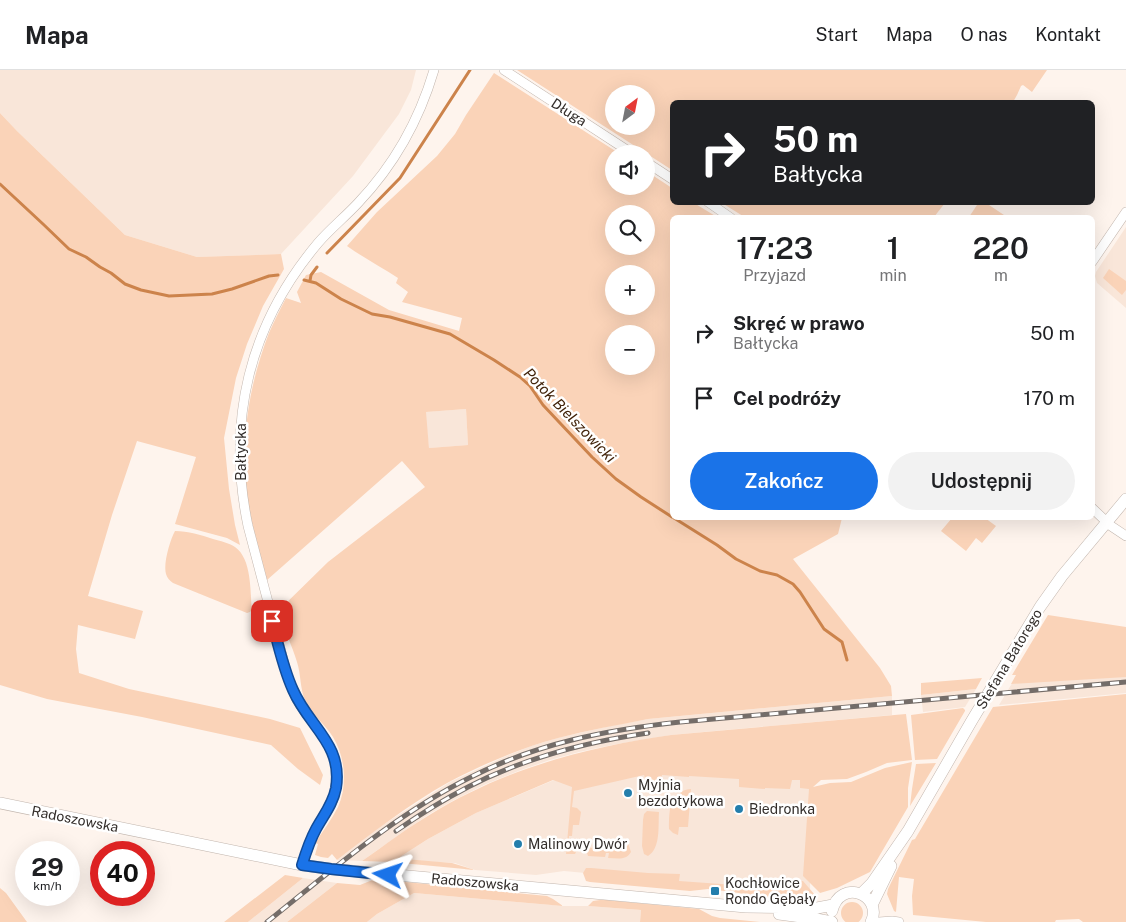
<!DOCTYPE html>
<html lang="pl">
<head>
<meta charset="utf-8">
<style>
  body { margin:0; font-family:"Public Sans",sans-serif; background:#f2f2f2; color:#202124; height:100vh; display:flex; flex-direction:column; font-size:19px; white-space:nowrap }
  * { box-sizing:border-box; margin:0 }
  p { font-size:16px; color:#757577 }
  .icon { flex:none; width:28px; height:28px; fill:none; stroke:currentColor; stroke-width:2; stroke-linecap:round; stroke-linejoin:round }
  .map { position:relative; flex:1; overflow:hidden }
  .panel { position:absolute; left:670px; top:145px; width:425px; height:305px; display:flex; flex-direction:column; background:#fff; border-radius:8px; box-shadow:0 5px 20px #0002 }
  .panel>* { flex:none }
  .guide { position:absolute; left:670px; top:30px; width:425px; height:105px; border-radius:8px; box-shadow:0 5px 20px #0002; background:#202124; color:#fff; overflow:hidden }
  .needle { width:32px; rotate:32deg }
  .tools { position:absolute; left:605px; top:15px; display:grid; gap:10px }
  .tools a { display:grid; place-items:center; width:50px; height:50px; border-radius:50%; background:#fff; box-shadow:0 5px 20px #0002; font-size:25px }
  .speed { position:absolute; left:15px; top:771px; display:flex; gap:10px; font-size:25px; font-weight:700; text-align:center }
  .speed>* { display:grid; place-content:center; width:65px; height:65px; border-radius:50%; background:#fff; box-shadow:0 5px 20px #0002; line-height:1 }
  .speed small { font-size:12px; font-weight:400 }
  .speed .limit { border:8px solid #d22; background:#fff; color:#111 }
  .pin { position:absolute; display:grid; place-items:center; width:42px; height:42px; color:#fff; margin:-21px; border-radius:10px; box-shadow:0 2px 8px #0006 }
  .me { position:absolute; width:55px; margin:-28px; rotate:275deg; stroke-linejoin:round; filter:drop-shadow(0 0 4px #0008) }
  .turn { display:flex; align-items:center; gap:18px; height:105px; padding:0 20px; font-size:22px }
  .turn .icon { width:65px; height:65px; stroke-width:2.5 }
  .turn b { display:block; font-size:35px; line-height:42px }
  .eta { display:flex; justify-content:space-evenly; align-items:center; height:85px; text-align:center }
  .eta b { font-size:30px; font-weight:600; line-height:35px }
  .action { display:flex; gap:10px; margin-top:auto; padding:10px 20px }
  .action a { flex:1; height:58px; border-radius:30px; background:#1a73e8; color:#fff; font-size:20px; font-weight:600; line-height:58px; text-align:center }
  .action a+a { background:#f2f2f2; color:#202124 }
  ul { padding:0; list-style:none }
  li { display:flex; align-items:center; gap:15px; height:65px; padding:0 20px }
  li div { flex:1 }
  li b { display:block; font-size:19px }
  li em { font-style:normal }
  header { display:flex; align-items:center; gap:30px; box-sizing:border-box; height:70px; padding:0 25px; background:#fff; border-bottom:1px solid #e0e0e0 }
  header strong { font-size:24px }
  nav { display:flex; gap:28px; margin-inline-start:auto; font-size:18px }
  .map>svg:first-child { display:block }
  .built { fill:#f9e6d9 }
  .green { fill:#fad3b8; fill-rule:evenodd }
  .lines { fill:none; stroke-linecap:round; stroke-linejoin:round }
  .stream { stroke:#cc834b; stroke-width:3 }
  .street-casing { stroke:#c2b6ae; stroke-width:10 }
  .secondary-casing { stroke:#c2b6ae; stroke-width:12 }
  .street { stroke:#fff; stroke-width:9 }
  .secondary { stroke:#fff; stroke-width:11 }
  .rail-casing { stroke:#746d69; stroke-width:5 }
  .rail { stroke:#fff; stroke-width:3; stroke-dasharray:9; stroke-linecap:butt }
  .route-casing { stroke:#114b97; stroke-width:12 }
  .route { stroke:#1a73e8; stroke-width:9 }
  .poi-dot { fill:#247eac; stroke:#fff; stroke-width:2 }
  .labels { text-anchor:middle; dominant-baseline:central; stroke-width:5; stroke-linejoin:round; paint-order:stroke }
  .street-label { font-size:14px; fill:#332e2b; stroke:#fff }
  .poi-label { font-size:14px; fill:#332e2b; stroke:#fff; text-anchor:start }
  .water-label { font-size:15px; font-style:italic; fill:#42240b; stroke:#fff }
</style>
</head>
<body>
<header>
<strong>Mapa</strong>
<nav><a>Start</a><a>Mapa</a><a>O nas</a><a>Kontakt</a></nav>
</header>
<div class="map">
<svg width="1126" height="852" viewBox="0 0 1126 852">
  <rect width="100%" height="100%" fill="#fef4ed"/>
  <!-- built -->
  <path class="built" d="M0,0H416L411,20L399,44L353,106L281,184L197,187L125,165L17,61L0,43Z
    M1126,157V238L1097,213L1095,206L1096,202Z
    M466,339L468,375L429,378L425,342Z
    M1126,596V623L999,635L1017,605Z
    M976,619L965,637L923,642L921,625Z
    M892,626V645L671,665L612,675L579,682L550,690L521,700L486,714L454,730L431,743L403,762L362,791L337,790L378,758L450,712L504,687L531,676L557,668L610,656L648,649Z
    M812,674L810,824L564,801L536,805L475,800L455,793L419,791L400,787L428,769L476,743L554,710L573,716Z
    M303,808L337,813L287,852H248Z
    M414,823L563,836H588L641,840L640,852H367L377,844Z"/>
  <!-- green -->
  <path class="green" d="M517,0H1047L1032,22L1023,15L1021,16L1017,25L1013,32H672V100ZM614,24H646V56H614Z
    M494,3L620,84H614V116H646V101L672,118V132L694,133L717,147L672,148V448H842L838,464L793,489L880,598L891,616L892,626L648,649C618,655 588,660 558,668C521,678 483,694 449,712C409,734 372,763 337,790L332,784L328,788L321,787L315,785L318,774L315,773C323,761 332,749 338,737C348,715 345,687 333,667C325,654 311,644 305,630C300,619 301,604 297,592C292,575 284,559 277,542L328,492L425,417L402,391L267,510C259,479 249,448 246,416C241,364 250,312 269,263C274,251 280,240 286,228L301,233L297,222L306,205L321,202L389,240L459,261L462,248L402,232L408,222L396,213L398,208C381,197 364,188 347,176L377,142L437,86L455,64L466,45ZM614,144H646V176H614ZM614,204H646V236H614ZM614,264H646V296H614ZM466,339L468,375L429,378L426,342Z
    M0,43L17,61L125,165L197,187L281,184L284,199L263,236L247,274L236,308L224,368L229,419L235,455L240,475L227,468L175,454L196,387L137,371L112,445L88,526L143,541L135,569L78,555L76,579L79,603L129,619L270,649L300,658L323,705L320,715L298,699L271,675L142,647L47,629L0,615Z
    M979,132L986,133L1007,147H969Z
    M722,133L945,132V133L934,147L746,148Z
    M1109,199L1126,211V220L1122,225L1103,208Z
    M952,448H985L996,456L982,473L976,468L966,481L941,461Z
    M175,461C188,461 201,465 213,469C220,471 229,473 235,477C252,489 250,521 252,539L250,542L247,543L173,513C170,511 167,508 166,504C163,494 170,470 175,461Z
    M1048,545L1126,557V607L1011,614L1016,605H1012Z
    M982,608L976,619L921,625V613Z
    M1126,624V852H1083L1079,849L1056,850L1055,852H986L913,845L912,826L914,809L899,807L896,842L894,841L887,824L888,819L912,770L915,769L993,637Z
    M963,638L965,640V641L937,689L915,690L911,645Z
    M906,644L912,690L887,693L866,702L847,709L821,710L813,717L830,713L851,712L885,698L912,692L908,718V737L870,802L837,818L820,823L803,806L809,719L800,718V710H792L790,719L765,718V719L739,717V709L689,706V707L662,705L660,722C646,721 648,716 644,705L574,721L572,737L577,738L581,742L579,755H573L572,766H569V770L576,772L577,768H578L577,780L575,784H566L572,717L553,710L476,743L428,769L400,787L405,789L452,793L475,800L391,792L362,791C385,775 407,758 431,744C504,699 587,677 671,665Z
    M936,693L910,736L912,719L916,694Z
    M691,719L688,757H679L678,765L673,763L669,759C669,741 669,721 691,719Z
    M647,741L659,742C658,756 661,778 648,786L644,784L642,776L643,750L644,744Z
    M587,772H588V777L592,778L593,773H601V780L612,781L613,775L628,776V773L631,782C626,791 617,788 608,788L609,783H606L605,787L588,786L586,780Z
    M586,798H591L648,803L680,804L679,811L735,815L736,817H739V816L794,819L795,811H803L815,825L808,830L781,831L739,823L708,819L690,821L590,812L586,811L583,803Z
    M285,805L303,808L248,852H224Z
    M375,809L547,826L553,829L563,836L414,823L377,844L367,852H287L337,813L360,815Z
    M0,818L6,823L27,852H0Z
    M600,830H607L699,839L712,846L720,848L760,852H640L641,840L588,836L593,831Z
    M841 843a11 11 0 1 1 22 0a11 11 0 1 1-22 0Z"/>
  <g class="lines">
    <!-- stream -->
    <path class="stream" d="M0,114L43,154L69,179L86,187L100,197L111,203L125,214L141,220L169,226L212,224L232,219L269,206L278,205
      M327,183L400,108L470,0
      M304,210L316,213L341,229L372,244L390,247L450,264L494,290L520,307L530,316L543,335L592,387L616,409L641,427L672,447
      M310,211L311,205L317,197
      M674,448L717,475L736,489L760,501L777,505L793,514L800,522L824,559L842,572L847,590"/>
    <defs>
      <path id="street" d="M504,0L633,84
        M646,92L672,109
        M708,132L731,148
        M1092,192L1126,142
        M1092,438L1111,456L1126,466
        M302,795L313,765L333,730L335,720L337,705L336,694L333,683L326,670L304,641L297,630L288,608L248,456C226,351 249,255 318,173C330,159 345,147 358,133C395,94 419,51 434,0
        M879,852L892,851L899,852"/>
      <path id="secondary" d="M0,733L302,795L331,799L746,837L817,838L833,835
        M861,824L872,813L908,761L971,652L1040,537L1062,506L1126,429
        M872,835L891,796
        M832,841C840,807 884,825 871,852
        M779,844L816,849L832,852"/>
    </defs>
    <!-- street casing -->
    <use href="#street" class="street-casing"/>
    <!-- secondary casing -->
    <use href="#secondary" class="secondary-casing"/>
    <!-- street -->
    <use href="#street" class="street"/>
    <!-- secondary -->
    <use href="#secondary" class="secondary"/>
    <defs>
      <path id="rail" d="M396,761C419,745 443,730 468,717C524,688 586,672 648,663
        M267,852C332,800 396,744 471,707C538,673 606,660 680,652L1126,612"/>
    </defs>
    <!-- rail casing -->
    <use href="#rail" class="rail-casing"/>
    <!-- rail -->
    <use href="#rail" class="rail"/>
  </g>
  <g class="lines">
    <defs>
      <path id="route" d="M272,551C278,574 283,598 293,620C309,657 343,674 336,718C333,734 323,746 316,759C310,770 306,782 302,795L331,799L388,805"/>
    </defs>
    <!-- route casing -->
    <use href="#route" class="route-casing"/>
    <!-- route -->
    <use href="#route" class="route"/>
  </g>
  <!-- markers -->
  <g class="poi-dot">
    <circle cx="628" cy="723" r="5"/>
    <circle cx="739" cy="739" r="5"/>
    <circle cx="518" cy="774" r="5"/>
    <rect x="710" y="816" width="10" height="10" rx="2.5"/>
  </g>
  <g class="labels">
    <!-- street labels -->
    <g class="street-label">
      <text transform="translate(569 42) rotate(33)">Długa</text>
      <text transform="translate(241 382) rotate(-90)">Bałtycka</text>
      <text transform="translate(1009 589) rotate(-59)">Stefana Batorego</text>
      <text transform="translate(75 749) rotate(11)">Radoszowska</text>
      <text transform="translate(475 812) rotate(5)">Radoszowska</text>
    </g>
    <!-- poi labels -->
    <g class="poi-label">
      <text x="638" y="715">Myjnia<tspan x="638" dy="16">bezdotykowa</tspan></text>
      <text x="749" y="739">Biedronka</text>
      <text x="528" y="774">Malinowy Dwór</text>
      <text x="725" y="813">Kochłowice<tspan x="725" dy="16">Rondo Gębały</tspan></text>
    </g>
    <!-- water labels -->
    <g class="water-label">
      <text transform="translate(570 345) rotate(46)">Potok Bielszowicki</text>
    </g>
  </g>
</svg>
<div class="tools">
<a><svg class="needle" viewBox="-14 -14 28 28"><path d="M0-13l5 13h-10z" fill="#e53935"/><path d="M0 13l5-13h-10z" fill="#757577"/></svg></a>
<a><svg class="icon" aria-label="sound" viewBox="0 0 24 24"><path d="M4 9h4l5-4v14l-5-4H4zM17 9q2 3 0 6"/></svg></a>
<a><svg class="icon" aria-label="search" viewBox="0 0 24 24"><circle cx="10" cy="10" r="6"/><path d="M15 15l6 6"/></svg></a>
<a>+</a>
<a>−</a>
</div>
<div class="speed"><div>29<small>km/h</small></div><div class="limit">40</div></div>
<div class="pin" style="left:272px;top:551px;background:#d93025"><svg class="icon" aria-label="arrive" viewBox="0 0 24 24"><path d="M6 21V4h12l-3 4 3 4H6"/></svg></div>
<svg class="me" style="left:388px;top:805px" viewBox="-20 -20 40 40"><path d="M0-17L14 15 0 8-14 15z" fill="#1a73e8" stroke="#fff" stroke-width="4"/></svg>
<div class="guide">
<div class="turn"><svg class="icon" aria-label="right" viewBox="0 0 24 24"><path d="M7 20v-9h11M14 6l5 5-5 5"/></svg><div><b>50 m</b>Bałtycka</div></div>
</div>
<section class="panel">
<div class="eta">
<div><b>17:23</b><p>Przyjazd</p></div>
<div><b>1</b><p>min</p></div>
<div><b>220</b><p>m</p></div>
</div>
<ul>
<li><svg class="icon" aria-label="right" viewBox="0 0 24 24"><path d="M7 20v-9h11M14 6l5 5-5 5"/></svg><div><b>Skręć w prawo</b><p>Bałtycka</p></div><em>50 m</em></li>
<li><svg class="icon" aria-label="arrive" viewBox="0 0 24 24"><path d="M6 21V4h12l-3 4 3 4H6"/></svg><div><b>Cel podróży</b></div><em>170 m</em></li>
</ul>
<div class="action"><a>Zakończ</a><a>Udostępnij</a></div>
</section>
</div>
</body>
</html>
